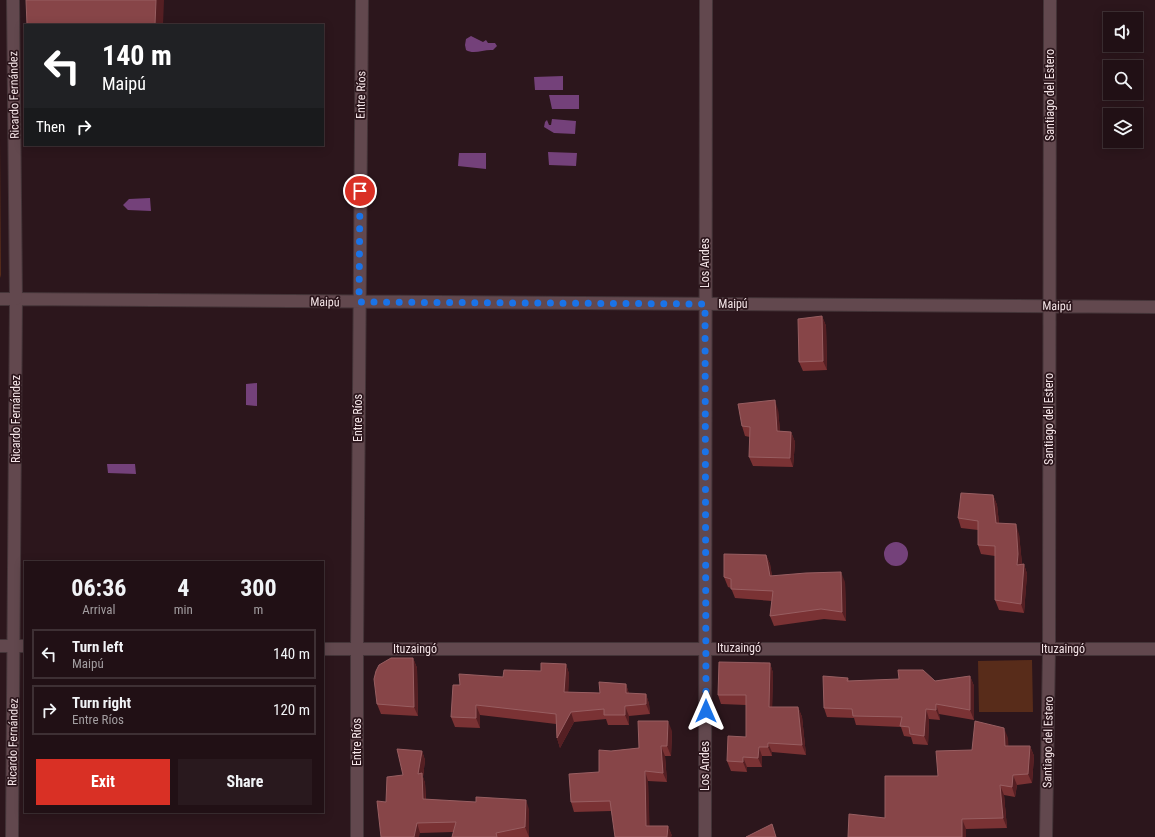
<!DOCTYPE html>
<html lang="en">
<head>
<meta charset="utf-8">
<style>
  body { margin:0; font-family:"Roboto Condensed",sans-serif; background:#29191e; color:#f1f3f6; height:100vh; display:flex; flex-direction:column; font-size:15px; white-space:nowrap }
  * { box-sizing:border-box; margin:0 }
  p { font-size:13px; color:#a29da0 }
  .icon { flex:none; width:22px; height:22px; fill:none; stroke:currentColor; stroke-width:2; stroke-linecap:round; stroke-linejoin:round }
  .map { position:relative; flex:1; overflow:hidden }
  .sheet { position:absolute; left:24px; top:561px; width:300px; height:252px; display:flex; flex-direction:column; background:#211015; border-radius:0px; box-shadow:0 2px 10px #0003,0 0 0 1px #3e3034 }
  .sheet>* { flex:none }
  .top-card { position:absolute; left:24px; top:24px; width:300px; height:122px; border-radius:0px; box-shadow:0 2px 10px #0003,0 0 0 1px #3e3034; background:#202124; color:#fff; overflow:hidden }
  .controls { position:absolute; left:1103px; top:12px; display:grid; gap:8px }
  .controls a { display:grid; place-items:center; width:40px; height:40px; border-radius:0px; background:#211015; box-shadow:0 2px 10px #0003,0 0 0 1px #3e3034; font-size:20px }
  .pin { position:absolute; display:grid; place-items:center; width:34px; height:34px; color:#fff; margin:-17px; border:2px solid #fff; border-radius:50%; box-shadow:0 1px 4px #0007 }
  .me { position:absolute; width:44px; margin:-22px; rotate:0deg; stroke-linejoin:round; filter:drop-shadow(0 0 3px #0008) }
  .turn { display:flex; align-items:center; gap:14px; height:84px; padding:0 12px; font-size:18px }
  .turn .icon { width:52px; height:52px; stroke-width:2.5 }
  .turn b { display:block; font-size:28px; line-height:34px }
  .then { display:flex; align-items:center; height:38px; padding:0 12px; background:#0003; gap:8px; font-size:15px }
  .eta { display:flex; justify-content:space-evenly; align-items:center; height:68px; text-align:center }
  .eta b { font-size:24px; font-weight:700; line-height:28px }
  .primary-button { display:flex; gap:8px; margin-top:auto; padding:8px 12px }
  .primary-button a { flex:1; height:46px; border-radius:0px; background:#d93025; color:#fff; font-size:16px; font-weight:700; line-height:46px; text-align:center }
  .primary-button a+a { background:#29191e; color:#f1f3f6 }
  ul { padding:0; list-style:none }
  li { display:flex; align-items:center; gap:12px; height:50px; margin:0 8px 6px; padding:0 4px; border:2px solid #3e3034; border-radius:0px }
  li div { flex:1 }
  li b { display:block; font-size:15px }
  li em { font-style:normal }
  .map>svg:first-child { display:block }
  .green { fill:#582c1a }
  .water { fill:#74417a }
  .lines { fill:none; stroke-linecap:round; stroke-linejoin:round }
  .street-casing { stroke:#443438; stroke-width:14 }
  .secondary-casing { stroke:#443438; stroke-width:14 }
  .street { stroke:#62484e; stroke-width:12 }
  .secondary { stroke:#62484e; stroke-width:12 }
  .wall { fill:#7a3234 }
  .shaded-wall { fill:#551f23 }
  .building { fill:#874548; stroke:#985e61 }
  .route { stroke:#1a73e8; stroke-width:7; stroke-dasharray:0 12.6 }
  .labels { text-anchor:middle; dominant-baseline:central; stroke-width:3.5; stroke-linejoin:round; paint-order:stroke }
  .street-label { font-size:12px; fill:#f4e4e7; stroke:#2c161c }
</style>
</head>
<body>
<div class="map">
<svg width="1155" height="837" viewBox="0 0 1155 837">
  <rect width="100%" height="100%" fill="#2c161c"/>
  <!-- green -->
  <path class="green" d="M0,138L1,275L0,278Z
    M1032,660L1033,712H979L978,661Z"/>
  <!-- water -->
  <path class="water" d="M471,36L483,42L486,40L488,43H495L497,46L493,50C484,49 474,55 466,50L465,45L466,39Z
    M563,76V90H535L534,77Z
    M549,95H579V109H552Z
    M552,119L576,121L575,134L554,133L544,127L545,122L547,120L549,125H551Z
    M548,152L577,153L576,166L549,165Z
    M459,153H486V169L458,166Z
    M150,198L151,211L128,210L123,205L129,199Z
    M257,383V406L246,405V384Z
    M107,464H135L136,474L108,473Z
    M884 554a12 12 0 1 1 24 0a12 12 0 1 1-24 0Z"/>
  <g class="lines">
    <defs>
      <path id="street" d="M0,646H25
        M323,649H1155
        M12,837L16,299L1155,307
        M357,837V649L362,0
        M705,837C706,558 705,279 706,0
        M1046,837L1049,650L1050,0"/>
      <path id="secondary" d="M0,299H16L13,0"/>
    </defs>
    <!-- street casing -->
    <use href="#street" class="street-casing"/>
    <!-- secondary casing -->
    <use href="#secondary" class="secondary-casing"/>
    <!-- street -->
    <use href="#street" class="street"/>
    <!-- secondary -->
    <use href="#secondary" class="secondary"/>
  </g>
  <!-- wall -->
  <path class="wall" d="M822,316L826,326L827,370L803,371L799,362Z
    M778,410L780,431L791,432L795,442L793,467L753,466L749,457L750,437L745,436L742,426Z
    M993,495L997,505L999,523L1019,534L1022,564H1024L1027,574L1024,613L999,610L995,600V556L981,554L978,545V530L961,528L958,518Z
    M766,555L770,564L772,576L845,582L846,621L824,619L774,626L770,616L772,601L735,598L731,588L728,587L724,577Z
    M413,658L417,668L418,716L381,714L377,704Z
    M770,663L773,673L772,707H798L802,717L806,755L772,752V756H762V767H747V772L731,771L727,761L746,737V705L721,704L718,695Z
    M566,664L569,674L568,692L600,693L626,684L629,694H646L649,704L650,714L629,716V725H608L606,719L574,722L560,748L557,738L556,724L480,715V728L455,727L451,717L460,685L541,671Z
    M970,676L974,686V720L939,714L940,720L929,719L928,745L913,744L911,737L904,736L901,727L856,725L854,718L827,717L824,708L848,678L849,681H935Z
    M672,731L671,756H665L667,782L648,781L649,826H668L672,836L611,811L574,812L571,802L599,772L611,751L639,748Z
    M1008,738V746H1030L1034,756L1032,783L1017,785L1015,797L1004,795L1007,828L966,829V837H848L885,818L972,750Z
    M422,751L425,760L423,777L425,783L426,799L529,809V837H452L453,832L420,833L386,802Z"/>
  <!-- shaded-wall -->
  <path class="shaded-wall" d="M156,0H164L163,25H155Z
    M822,316L826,326L827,370L823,361Z
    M775,400L778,410L781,441L777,431Z
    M791,432L795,442L793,467L790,458Z
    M993,495L997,505L1000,533L996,523Z
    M1016,524L1019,534L1022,564L1020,575L1017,565Z
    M766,555L770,564L773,585L770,576Z
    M1024,564L1027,574L1024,613L1021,604Z
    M841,572L845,582L846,621L842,612Z
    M413,658L417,668L418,716L414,707Z
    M770,663L773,673L772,717L769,707Z
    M566,664L569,674L568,702L564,692Z
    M970,676L974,686V720L970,710Z
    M626,684L629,694L626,693Z
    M646,694L649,704L650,714L646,704Z
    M936,704L939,714L940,720L936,710Z
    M476,705L480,715V728L476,718Z
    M625,706L629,716V725L625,715Z
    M798,707L802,717L806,755L802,745Z
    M926,709L929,719L928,745L924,736Z
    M571,712L574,722L560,748L557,738Z
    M668,721L672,731L671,756L667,746Z
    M1004,728L1008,738L1009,756L1005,746Z
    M768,743L772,752V756L768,747Z
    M661,746L665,756L667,782L663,773Z
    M1030,746L1034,756L1032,783L1028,774Z
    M759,747L762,756V767L758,758Z
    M422,751L425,760L423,777L425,783L426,809L423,799L418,774Z
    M743,757L747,767V772L743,762Z
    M645,771L648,781L650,836L646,826Z
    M1013,775L1017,785L1015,797L1012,787Z
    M1000,785L1004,795L1007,828L1003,818Z
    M526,800L529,809V837L525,827Z
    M962,819L966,829V837H962Z
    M417,823L420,833L419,837H414Z
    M668,826L672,836L671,837H667Z"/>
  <!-- building -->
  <path class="building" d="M26,0H156L155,25H27Z
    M822,316L823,361L799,362L798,319Z
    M775,400L777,431L791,432L790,458L749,457L750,427L742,426L738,404Z
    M961,493L993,495L996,523L1016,524L1018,554L1017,565L1024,564L1021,604L995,600V546L978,545V521L958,518Z
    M724,554L766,555L770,576L806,573L841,572L842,612L821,609L770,616L773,591L731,589V579L724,577Z
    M391,658H413L414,707L377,704L374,679L376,671L379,665Z
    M719,662L770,663L769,707H798L802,745L768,743V747H759L758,758L743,757V762L727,761L728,736L746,737V695H718Z
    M541,663L566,664L564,692L600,693L599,682L626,684V693L646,694V704L625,706V715H604V709L571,712L557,738L556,714L476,705V718L451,717L453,685H460L459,674L503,677L504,670L541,671Z
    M898,670H923L935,681L970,676V710L936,704V710L926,709L924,736L910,734L909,727L900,726L902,717L853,716L852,709L824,708L823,676L848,678L847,681L899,679Z
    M638,721H668L667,746H661L663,773L645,771L646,826H668L667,837H615L610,801L571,802L569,774L599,772V750L611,751L639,748Z
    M975,721L1004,728L1005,746H1030L1028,774L1013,775L1012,787L1000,785L1003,818L962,819V837H848L849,814L885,818V776H938L936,751L972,750Z
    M397,749L422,751L418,774L422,773L423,799L476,802V797L526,800L525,827L496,833L497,837H452L456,822L417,823L414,837H381L377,801L386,802L387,777L403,775Z
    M772,824L776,837H746Z"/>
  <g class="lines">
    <!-- route -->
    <path class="route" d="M360,191L359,302L705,304L706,711"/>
  </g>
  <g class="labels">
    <!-- street labels -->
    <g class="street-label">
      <text transform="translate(14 95) rotate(-91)">Ricardo Fernández</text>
      <text transform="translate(361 95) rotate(-89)">Entre Ríos</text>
      <text transform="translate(1050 95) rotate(-90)">Santiago del Estero</text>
      <text transform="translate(705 263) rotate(-90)">Los Andes</text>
      <text transform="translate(325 302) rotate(1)">Maipú</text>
      <text x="733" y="304">Maipú</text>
      <text transform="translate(1057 306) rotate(1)">Maipú</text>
      <text transform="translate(358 418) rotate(-90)">Entre Ríos</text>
      <text transform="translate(16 419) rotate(-90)">Ricardo Fernández</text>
      <text transform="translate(1049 419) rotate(-90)">Santiago del Estero</text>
      <text x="739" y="648">Ituzaingó</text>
      <text x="415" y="649">Ituzaingó</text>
      <text x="1063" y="649">Ituzaingó</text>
      <text transform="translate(13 742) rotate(-89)">Ricardo Fernández</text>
      <text transform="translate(357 742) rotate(-90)">Entre Ríos</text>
      <text transform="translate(1048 742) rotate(-89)">Santiago del Estero</text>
      <text transform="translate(705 766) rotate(-90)">Los Andes</text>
    </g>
  </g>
</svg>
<div class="controls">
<a><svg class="icon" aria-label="sound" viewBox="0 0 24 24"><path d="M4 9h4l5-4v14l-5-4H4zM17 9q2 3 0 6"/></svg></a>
<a><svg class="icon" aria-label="search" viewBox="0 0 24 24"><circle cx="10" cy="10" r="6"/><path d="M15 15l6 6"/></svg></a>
<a><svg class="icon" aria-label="layers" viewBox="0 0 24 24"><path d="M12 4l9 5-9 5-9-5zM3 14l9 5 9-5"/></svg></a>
</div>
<div class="pin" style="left:360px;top:191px;background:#d93025"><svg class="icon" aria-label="arrive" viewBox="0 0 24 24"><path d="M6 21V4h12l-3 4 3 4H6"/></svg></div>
<svg class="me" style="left:706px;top:711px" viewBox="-20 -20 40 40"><path d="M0-17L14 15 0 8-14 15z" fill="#1a73e8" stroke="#fff" stroke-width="4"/></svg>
<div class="top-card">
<div class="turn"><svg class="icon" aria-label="left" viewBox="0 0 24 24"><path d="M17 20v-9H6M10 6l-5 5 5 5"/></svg><div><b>140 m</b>Maipú</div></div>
<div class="then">Then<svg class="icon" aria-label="right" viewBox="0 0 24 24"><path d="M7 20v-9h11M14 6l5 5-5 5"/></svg></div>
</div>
<section class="sheet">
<div class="eta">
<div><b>06:36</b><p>Arrival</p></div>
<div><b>4</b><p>min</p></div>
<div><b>300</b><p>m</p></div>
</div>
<ul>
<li><svg class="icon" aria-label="left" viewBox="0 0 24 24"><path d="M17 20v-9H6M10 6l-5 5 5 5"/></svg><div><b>Turn left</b><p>Maipú</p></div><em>140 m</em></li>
<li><svg class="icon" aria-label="right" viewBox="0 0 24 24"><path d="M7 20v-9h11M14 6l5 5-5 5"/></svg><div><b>Turn right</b><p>Entre Ríos</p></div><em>120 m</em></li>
</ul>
<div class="primary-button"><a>Exit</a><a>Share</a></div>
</section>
</div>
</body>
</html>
